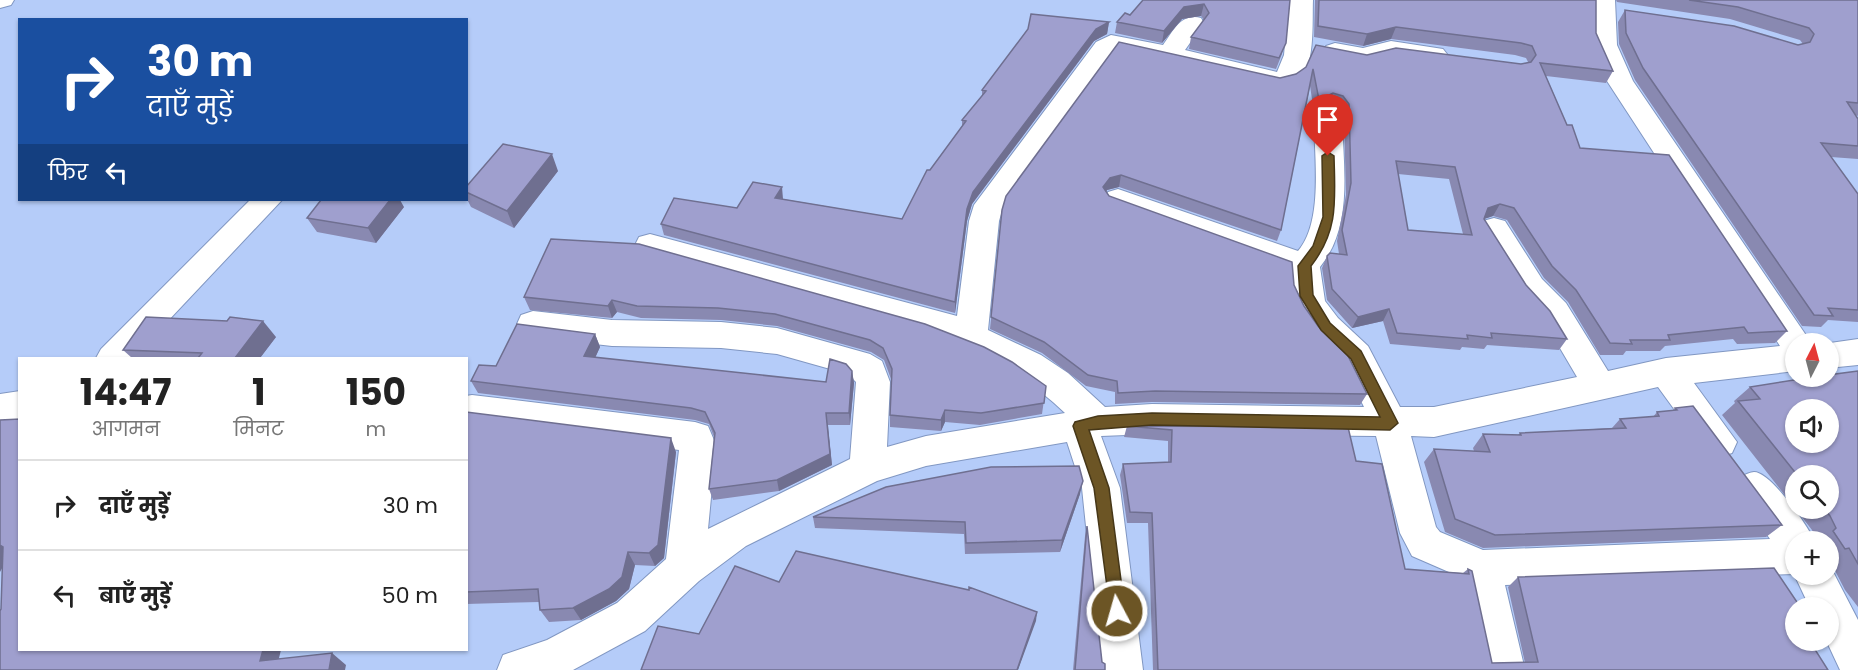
<!DOCTYPE html>
<html lang="hi">
<head>
<meta charset="utf-8">
<style>
  body { margin:0; font-family:Poppins,"Noto Sans Devanagari",sans-serif; background:#f2f2f2; color:#222; height:100vh; display:flex; flex-direction:column; font-size:22px; white-space:nowrap }
  * { box-sizing:border-box; margin:0 }
  p { font-size:20px; color:#767676 }
  .icon { flex:none; width:33px; height:33px; fill:none; stroke:currentColor; stroke-width:2; stroke-linecap:round; stroke-linejoin:round }
  .map { position:relative; flex:1; overflow:hidden }
  .sheet { position:absolute; left:18px; top:357px; width:450px; height:294px; display:flex; flex-direction:column; background:#fff; border-radius:0px; box-shadow:0 2px 4px #0004 }
  .sheet>* { flex:none }
  .guide { position:absolute; left:18px; top:18px; width:450px; height:183px; border-radius:0px; box-shadow:0 2px 4px #0004; background:#1a4fa0; color:#fff; overflow:hidden }
  .needle { width:39px; rotate:6deg }
  .fabs { position:absolute; left:1785px; top:333px; display:grid; gap:12px }
  .fabs a { display:grid; place-items:center; width:54px; height:54px; border-radius:50%; background:#fff; box-shadow:0 2px 4px #0004; font-size:30px }
  .pin { position:absolute; display:grid; place-items:center; width:51px; height:51px; color:#fff; margin:-62px -26px; border-radius:50% 50% 50% 0; rotate:-45deg; box-shadow:0 0 6px #0007 }
  .pin .icon { rotate:45deg }
  .me { position:absolute; width:66px; margin:-33px; rotate:354deg; stroke-linejoin:round; filter:drop-shadow(0 0 4px #0008) }
  .turn { display:flex; align-items:center; gap:21px; height:126px; padding:0 30px; font-size:27px }
  .turn .icon { width:78px; height:78px; stroke-width:2.5 }
  .turn b { display:block; font-size:42px; line-height:51px }
  .then { display:flex; align-items:center; height:57px; padding:0 30px; background:#0003; gap:12px; font-size:22px }
  .eta { display:flex; justify-content:space-evenly; align-items:center; height:102px; text-align:center }
  .eta b { font-size:36px; font-weight:700; line-height:42px }
  ul { padding:0; list-style:none }
  li { display:flex; align-items:center; gap:18px; height:90px; padding:0 30px; border-top:2px solid #e0e0e0 }
  li div { flex:1 }
  li b { display:block; font-size:22px }
  li em { font-style:normal }
  .map>svg:first-child { display:block }
  .lines { fill:none; stroke-linecap:round; stroke-linejoin:round }
  .minor-casing { stroke:#8197c2; stroke-width:2 }
  .minor { fill:#fff; fill-rule:evenodd }
  .wall { fill:#8989b1; fill-rule:evenodd }
  .shaded-wall { fill:#6f6f90 }
  .building { fill:#9f9fce; stroke:#6f6f90; stroke-width:1.5; fill-rule:evenodd }
  .route { fill:#6c5525; stroke:#463718; stroke-width:1.5 }
</style>
</head>
<body>
<div class="map">
<svg width="1858" height="670" viewBox="0 0 1858 670">
  <rect width="100%" height="100%" fill="#b5ccf9"/>
  <g class="lines">
    <defs>
      <path id="minor" d="M0,0H14L11,5L0,8Z
        M1289,0H1313C1312,20 1316,72 1296,83C1290,86 1283,87 1277,88L1132,53L1114,52L1003,207L999,221L988,330L1041,355L1068,373L1105,407L1152,404L1364,407L1343,364L1314,336L1301,316L1291,296L1289,272L1108,206L1103,199L1108,192L1118,189L1298,251C1324,221 1314,155 1314,116L1318,110L1328,107L1338,110L1342,116C1343,167 1354,225 1320,267L1325,301L1338,318L1368,346L1400,407H1434L1577,377L1544,321L1520,295L1479,229L1483,221L1494,218L1505,221L1542,279L1566,303L1608,371L1666,358L1780,346L1607,81L1591,45V0H1615L1617,45L1633,81L1812,344H1796V371L1694,383L1737,442L1732,453L1719,457L1706,453L1658,387L1434,437L1411,436L1436,527L1440,532L1483,550L1770,539L1735,488L1741,477C1744,475 1751,472 1754,472C1771,472 1808,526 1815,542H1796V574H1828V562L1858,620V670H1840L1826,640H1828V608H1810L1794,574L1505,585L1525,670H1483L1465,579L1412,556L1400,533L1376,436L1152,434L1101,436L1120,488L1143,670H1101L1082,488L1067,442L926,466L877,481L746,546L699,581L645,631L573,670H497L503,655L547,640L617,603L666,559L679,450L472,423L466,422V396L472,395L695,422L708,426L716,445L708,529L850,459L856,382L848,374L777,354L721,348L612,346L533,337L521,333L517,324L521,315L533,311L612,320L721,322L777,328L870,354L882,361L890,382L887,447L926,436L1065,413C996,347 920,331 832,306C768,289 703,272 639,253L635,245L639,237L650,234L957,316L969,221L974,205L1096,42L1111,35L1163,45C1174,30 1181,13 1201,18L1204,23L1185,50L1277,72L1284,55Z
        M1391,41L1443,49L1447,54L1443,59L1434,62L1391,57L1363,64L1326,56L1322,51L1326,46L1335,43L1363,48Z
        M250,200H282L133,358H96L101,349Z
        M1858,339V365L1828,368V344H1823Z
        M20,391V419L0,422V394Z"/>
    </defs>
    <!-- minor casing -->
    <use href="#minor" class="minor-casing"/>
    <!-- minor -->
    <use href="#minor" class="minor"/>
  </g>
  <!-- wall -->
  <path class="wall" d="M1143,0H1290L1282,54L1276,69L1189,49L1191,37L1204,20L1201,16L1182,19L1162,43L1115,33L1117,22L1130,15Z
    M1315,0H1596V33L1613,71L1606,83L1546,76L1567,125L1580,148L1787,331L1775,343L1737,344L1733,339L1665,346L1660,351H1626L1623,355H1600L1568,302L1544,278L1507,220L1493,216L1484,219L1526,285L1567,339L1559,350L1487,345L1484,349L1462,347L1460,350L1390,344L1383,321L1352,328L1327,300L1322,268L1327,256L1339,254L1337,241L1346,195L1344,116L1339,108L1329,105L1314,112L1310,86L1281,230L1277,241L1119,187L1107,190L1106,192L1109,196L1294,285L1304,306L1318,326L1367,394L1360,405L1152,402L1115,404V392L1086,386L1042,353L990,329L1002,210L1280,78L1367,55L1521,64L1528,62L1526,58L1515,55L1391,39L1363,46L1314,37ZM1398,174L1449,179L1463,234L1408,230Z
    M1616,0H1858V116L1856,115L1858,119V159L1831,157L1858,194V322L1828,320L1821,327L1802,326L1635,80L1619,44L1618,22L1625,10L1798,45L1803,44L1800,40L1730,19L1617,2Z
    M1109,22L1107,34L1094,41L972,204L967,221L955,313L664,235L661,224L783,199L902,219L930,170L962,126V120L982,96V90Z
    M558,171L514,228L471,207L466,197V187Z
    M404,207L376,243L317,232L307,218Z
    M551,239L1046,386L1042,414L980,425L945,422L941,431L890,427V415L891,379L884,360L871,352L777,326L721,320L641,318L617,312L612,318L530,310L524,297Z
    M595,334L600,347L595,358L826,382L852,371L854,383L850,425H828L832,465L779,491L713,500L709,489L714,437L709,424L695,420L478,393L471,381L496,366Z
    M276,337L260,358H132L123,350Z
    M1858,371V607L1845,590L1830,561H1828V542H1817L1812,530L1722,415L1735,403L1734,401L1750,387ZM1796,476H1828V508H1796Z
    M1675,408L1782,525L1766,537L1483,548L1445,532L1424,462L1434,449L1474,451L1473,448L1483,434L1518,435L1520,433L1612,428L1620,419L1653,417L1657,412L1673,411Z
    M466,412L676,452L664,558L655,566L635,565L629,589L616,601L581,620L549,622L540,610L539,602L466,604Z
    M1127,426L1348,427L1356,461L1405,569L1463,573L1468,569L1492,663H1525L1508,587L1518,577L1796,640L1828,670H1153L1148,523H1127L1120,475L1123,464L1168,462V441L1124,437Z
    M1080,494L1060,552L965,554L964,534L815,528L813,517Z
    M1087,526L1102,662L1105,670H1073L1085,536Z"/>
  <!-- shaded-wall -->
  <path class="shaded-wall" d="M1204,4L1201,16L1182,19L1162,43L1164,31L1184,7Z
    M1109,22L1107,34L1094,41L972,204L967,221L955,313V302L967,209L973,192L1096,29Z
    M1396,27L1391,39L1363,46L1367,34Z
    M1333,93L1329,105L1314,112L1319,100Z
    M552,154L558,171L514,228L507,211Z
    M1121,175L1119,187L1107,190L1101,199L1103,187L1110,178Z
    M782,187L783,199L775,198Z
    M390,200H400L404,207L376,243L368,228Z
    M1500,204L1493,216L1481,220L1488,208Z
    M612,300L617,312L612,318L608,306Z
    M1389,309L1383,321L1352,328L1358,317Z
    M263,321L276,337L260,358H235Z
    M595,334L600,347L590,369L584,356Z
    M852,371L854,383L850,425L849,413Z
    M945,410V422L941,431V420Z
    M826,413L832,465L779,491L777,480Z
    M671,438L676,452L664,558L655,566L649,553Z
    M1083,481L1080,494L1060,552L1062,540Z
    M0,545L19,558L5,563L0,572Z
    M628,552L635,565L629,589L616,601L581,620L573,608Z
    M1037,612L1036,621L1018,670H1017Z
    M263,650H281L276,670L260,661Z
    M332,653L346,665L345,670H329Z"/>
  <!-- building -->
  <path class="building" d="M1143,0H1290L1286,43L1279,58L1191,37L1209,13L1204,4L1184,7L1164,31L1117,22L1125,13L1130,15Z
    M1319,0H1596V33L1613,71L1540,63L1567,125H1572L1580,148L1669,155L1787,331L1748,333L1744,327L1668,335L1670,340H1630L1632,344L1610,343L1576,290L1552,266L1514,208L1500,204L1488,208L1484,219L1526,285L1550,311L1567,339L1491,333L1492,338L1467,335L1468,339L1397,333L1389,309L1358,317L1332,289L1327,256L1330,253L1347,255L1342,230L1351,183L1349,104L1343,96L1333,93L1319,100L1313,69L1281,230L1121,175L1110,178L1103,187L1109,196L1292,262L1294,285L1304,306L1318,326L1347,354L1367,394L1155,391L1118,393L1117,381L1088,375L1044,342L991,317L1002,210L1006,196L1119,42L1280,78L1296,74L1306,67L1316,45L1367,55L1396,48L1521,64L1531,62L1536,55L1532,46L1521,43L1396,27L1367,34L1318,26ZM1396,161L1455,167L1472,235L1408,230Z
    M1689,0H1858V103L1847,102L1858,119V146L1821,143L1858,194V310L1828,308L1833,316L1814,315L1643,68L1626,33L1625,10L1734,26L1798,45L1810,42L1814,34L1809,28L1738,7Z
    M1031,14L1109,22L1096,29L973,192L967,209L955,302L661,224L674,198L737,208L753,182L782,187L775,198L902,219L927,170H930L966,121L962,120L986,91L982,90L1028,29Z
    M503,144L552,154L507,211L466,192V187Z
    M321,200H390L368,228L307,218Z
    M551,239L639,244L925,324L984,347L1012,362L1046,386L1044,403L981,413L945,410L941,420L890,415L892,369L883,348L870,340L775,314L718,308L637,306L612,300L608,306L524,297Z
    M146,317L227,321L230,317L263,321L235,358H198L202,353L123,350Z
    M517,324L595,334L584,356L826,382L830,359L846,364L852,371L849,413H826L830,454L777,480L709,489L715,433L705,412L691,408L471,381L479,365L496,366Z
    M1858,371V564L1849,548L1845,549L1833,531L1836,528L1830,516L1824,508H1828V476H1798L1738,401L1760,399L1750,387L1820,376H1828V375ZM1796,410H1828V442H1796Z
    M1693,406L1782,525L1495,535L1455,519L1434,449L1490,452L1483,434L1521,435L1520,433L1626,428L1620,419L1659,416L1657,412L1677,410L1675,408Z
    M466,412L671,438L658,545L649,553L628,552L622,577L609,589L573,608L540,610L538,589L466,592Z
    M20,419V650H263L260,661L332,653L329,670H0V611L1,609L3,547L0,545V420Z
    M1127,426L1348,427L1356,461L1382,464L1405,569L1469,574L1468,569L1472,571L1492,663L1538,662L1518,577L1774,568L1801,608H1796V640H1809L1828,670H1158L1152,513L1130,512L1123,464L1171,462L1172,430Z
    M1079,466L1083,481L1062,540L966,543L965,522L813,517L886,487L991,467Z
    M1087,526L1102,662L1105,664V670H1075Z
    M796,551L969,590V587L1037,612L1017,670H641L658,626L699,634L735,566L779,582Z"/>
  <!-- route -->
  <path class="route" d="M1328,152L1334,156C1335,200 1339,230 1311,266L1313,295L1330,323L1361,351L1398,423L1390,430L1152,425L1089,430L1109,488L1125,611L1123,617L1117,619L1111,617L1094,488L1073,426L1075,422L1098,416L1152,413L1380,417L1351,359L1321,330L1300,296L1298,266L1313,246L1323,217L1322,156Z"/>
</svg>
<div class="fabs">
<a><svg class="needle" viewBox="-14 -14 28 28"><path d="M0-13l5 13h-10z" fill="#e53935"/><path d="M0 13l5-13h-10z" fill="#767676"/></svg></a>
<a><svg class="icon" aria-label="sound" viewBox="0 0 24 24"><path d="M4 9h4l5-4v14l-5-4H4zM17 9q2 3 0 6"/></svg></a>
<a><svg class="icon" aria-label="search" viewBox="0 0 24 24"><circle cx="10" cy="10" r="6"/><path d="M15 15l6 6"/></svg></a>
<a>+</a>
<a>−</a>
</div>
<div class="pin" style="left:1328px;top:156px;background:#d93025"><svg class="icon" aria-label="arrive" viewBox="0 0 24 24"><path d="M6 21V4h12l-3 4 3 4H6"/></svg></div>
<svg class="me" style="left:1117px;top:611px" viewBox="-20 -20 40 40"><circle r="17" fill="#6c5525" stroke="#fff" stroke-width="3"/><path d="M0-11L8 9 0 5-8 9z" fill="#fff"/></svg>
<div class="guide">
<div class="turn"><svg class="icon" aria-label="right" viewBox="0 0 24 24"><path d="M7 20v-9h11M14 6l5 5-5 5"/></svg><div><b>30 m</b>दाएँ मुड़ें</div></div>
<div class="then">फिर<svg class="icon" aria-label="left" viewBox="0 0 24 24"><path d="M17 20v-9H6M10 6l-5 5 5 5"/></svg></div>
</div>
<section class="sheet">
<div class="eta">
<div><b>14:47</b><p>आगमन</p></div>
<div><b>1</b><p>मिनट</p></div>
<div><b>150</b><p>m</p></div>
</div>
<ul>
<li><svg class="icon" aria-label="right" viewBox="0 0 24 24"><path d="M7 20v-9h11M14 6l5 5-5 5"/></svg><div><b>दाएँ मुड़ें</b></div><em>30 m</em></li>
<li><svg class="icon" aria-label="left" viewBox="0 0 24 24"><path d="M17 20v-9H6M10 6l-5 5 5 5"/></svg><div><b>बाएँ मुड़ें</b></div><em>50 m</em></li>
</ul>
</section>
</div>
</body>
</html>
